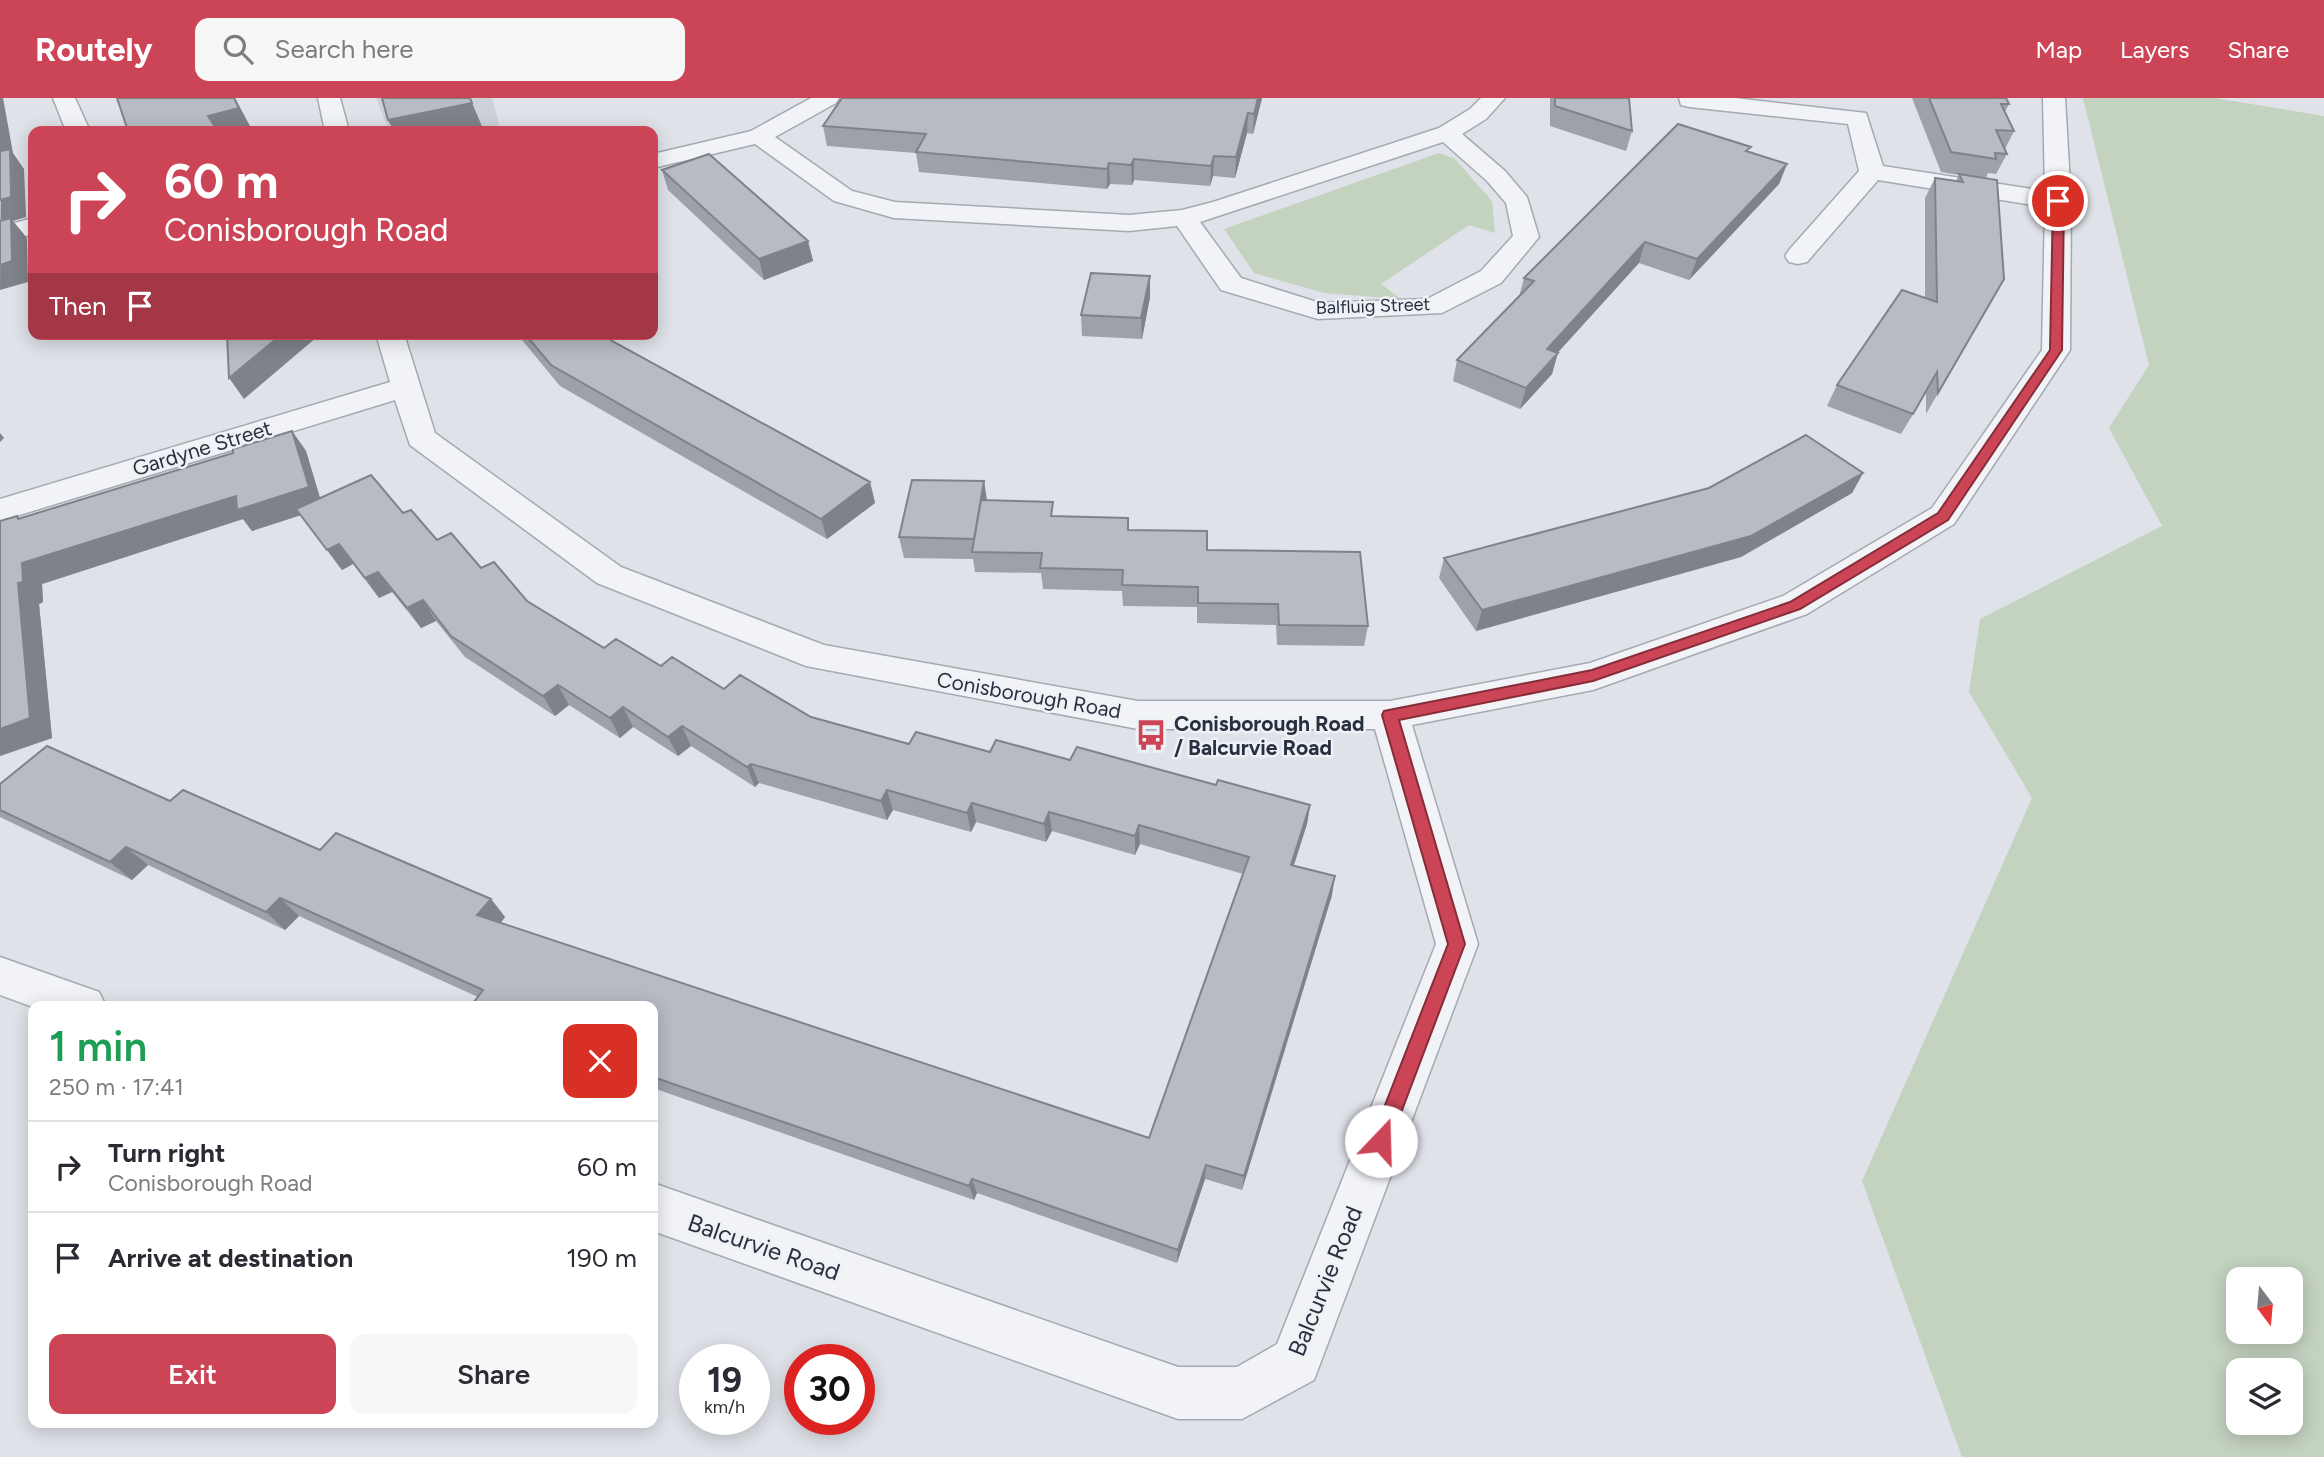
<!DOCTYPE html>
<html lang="en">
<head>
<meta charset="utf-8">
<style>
  body { margin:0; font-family:Figtree,sans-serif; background:#f7f7f7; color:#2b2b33; height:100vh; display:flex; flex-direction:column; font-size:26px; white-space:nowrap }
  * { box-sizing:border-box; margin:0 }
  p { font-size:23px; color:#7c7c81 }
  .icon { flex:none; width:38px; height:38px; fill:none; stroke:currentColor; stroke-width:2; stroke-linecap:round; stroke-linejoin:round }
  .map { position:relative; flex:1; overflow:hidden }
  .side { position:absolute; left:28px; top:903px; width:630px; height:427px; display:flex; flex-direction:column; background:#fff; border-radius:14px; box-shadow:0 4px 18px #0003 }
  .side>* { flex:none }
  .banner { position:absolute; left:28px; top:28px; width:630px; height:214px; border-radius:14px; box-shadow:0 4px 18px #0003; background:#cc4557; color:#fff; overflow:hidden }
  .needle { width:46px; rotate:164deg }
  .fabs { position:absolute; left:2226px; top:1169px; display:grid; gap:14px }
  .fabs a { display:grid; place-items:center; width:77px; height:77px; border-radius:14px; background:#fff; box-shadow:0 4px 18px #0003; font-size:35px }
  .speed { position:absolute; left:679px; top:1246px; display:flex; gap:14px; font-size:35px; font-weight:700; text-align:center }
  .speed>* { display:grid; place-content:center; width:91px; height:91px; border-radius:50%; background:#fff; box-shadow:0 4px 18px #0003; line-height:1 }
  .speed small { font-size:18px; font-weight:400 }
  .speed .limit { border:10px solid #d22; background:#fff; color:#111 }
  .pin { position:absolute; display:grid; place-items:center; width:60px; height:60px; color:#fff; margin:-30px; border:4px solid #fff; border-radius:50%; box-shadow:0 2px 7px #0007 }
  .me { position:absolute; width:77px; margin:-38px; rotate:21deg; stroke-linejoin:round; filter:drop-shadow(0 0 5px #0008) }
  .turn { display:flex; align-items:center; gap:24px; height:147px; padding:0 21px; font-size:32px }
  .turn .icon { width:91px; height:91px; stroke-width:2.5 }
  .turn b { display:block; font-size:49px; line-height:60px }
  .then { display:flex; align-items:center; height:66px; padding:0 21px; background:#0003; gap:14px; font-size:26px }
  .round { display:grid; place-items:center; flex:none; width:74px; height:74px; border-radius:14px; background:#f7f7f7 }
  .summary { display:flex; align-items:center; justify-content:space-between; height:119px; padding:0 21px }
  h1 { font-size:42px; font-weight:600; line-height:52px; color:#1e9e55 }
  .action { display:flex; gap:14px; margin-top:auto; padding:14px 21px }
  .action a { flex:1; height:80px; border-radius:14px; background:#cc4557; color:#fff; font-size:28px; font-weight:600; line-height:80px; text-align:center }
  .action a+a { background:#f7f7f7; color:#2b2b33 }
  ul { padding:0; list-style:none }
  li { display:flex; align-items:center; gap:21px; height:91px; padding:0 21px; border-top:2px solid #e1e1e2 }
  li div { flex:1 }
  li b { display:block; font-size:26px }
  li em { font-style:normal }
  header { display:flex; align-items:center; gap:42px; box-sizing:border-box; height:98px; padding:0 35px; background:#cc4557; color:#fff }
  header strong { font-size:33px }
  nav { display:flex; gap:38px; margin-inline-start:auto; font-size:24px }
  .search { width:490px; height:63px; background:#f7f7f7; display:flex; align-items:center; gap:18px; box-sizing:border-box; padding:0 24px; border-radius:14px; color:#7c7c81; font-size:26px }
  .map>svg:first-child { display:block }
  .built { fill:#cdd1da }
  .green { fill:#c4d2c0; fill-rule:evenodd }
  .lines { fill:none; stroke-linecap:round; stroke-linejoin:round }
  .minor-casing { stroke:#a4a9b2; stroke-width:3 }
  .minor { fill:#f1f3f6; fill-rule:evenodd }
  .wall { fill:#9da1a9 }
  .shaded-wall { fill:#7f8389 }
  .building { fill:#b6bbc4; stroke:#7f8389; stroke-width:2 }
  .route { fill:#cc4557; stroke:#852d39; stroke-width:2 }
  .labels { text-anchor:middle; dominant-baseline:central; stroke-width:5; stroke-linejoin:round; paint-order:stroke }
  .far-street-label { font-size:18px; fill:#28303f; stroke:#eef1f5 }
  .street-label { font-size:21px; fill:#28303f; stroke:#eef1f5 }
  .poi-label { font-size:21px; font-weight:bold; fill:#28303f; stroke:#eef1f5; text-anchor:start }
  .near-street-label { font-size:24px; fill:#28303f; stroke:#eef1f5 }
</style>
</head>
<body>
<header>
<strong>Routely</strong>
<div class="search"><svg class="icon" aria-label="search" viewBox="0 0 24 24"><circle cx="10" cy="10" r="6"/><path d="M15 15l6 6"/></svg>Search here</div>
<nav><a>Map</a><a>Layers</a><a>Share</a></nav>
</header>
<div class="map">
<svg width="2324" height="1359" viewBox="0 0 2324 1359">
  <rect width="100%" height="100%" fill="#dfe2e8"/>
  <!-- built -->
  <path class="built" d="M376,0H492L501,33H389Z"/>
  <!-- green -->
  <path class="green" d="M2083,0H2214L2324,18V1359H1962L1862,1083L2032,700L1969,594L1980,521L2162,428L2109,330L2149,267ZM2238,1181H2291V1234H2238ZM2238,1272H2291V1325H2238Z
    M1439,55L1455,61L1492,103L1495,135L1469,127L1381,186L1401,201L1324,195L1254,175L1224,131Z"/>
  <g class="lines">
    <defs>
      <path id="minor" d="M53,0H75L90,33H66Z
        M318,0H340L349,33H325Z
        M811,0H839L836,5L775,39L852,93L895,104L1129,117L1182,112L1213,104L1439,30L1470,11L1481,0H1505L1486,21L1462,36L1505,73L1527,99L1539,139L1501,185L1442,215L1318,221L1221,192L1177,128L1129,133L894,120L834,103L755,46L653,70V56L751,33ZM1443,44L1487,83L1506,105L1513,138L1481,173L1427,201L1320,205L1241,180L1200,124Z
        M1679,0H1735L1866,15L1883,68L2045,93L2043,0H2065L2071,103L2070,252L1954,426L1807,516L1593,592L1412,627L1478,846L1314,1282L1242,1321H1178L653,1133V1085L1178,1269H1237L1277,1246L1436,846L1375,631H1138L806,568L597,485L410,347L395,302L0,423V401L390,284L376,236H404L435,335L621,469L824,547L1138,603H1390L1590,565L1783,498L1932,410L2042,252L2045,109L1878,82L1807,164L1798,166L1789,164L1785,158L1789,152L1859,73L1848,26L1689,9L1681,7Z
        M33,120V136L0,145V129Z
        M0,859L99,894L106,908L33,909L0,897Z"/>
    </defs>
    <!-- minor casing -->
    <use href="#minor" class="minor-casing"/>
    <!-- minor -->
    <use href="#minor" class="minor"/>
  </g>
  <!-- wall -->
  <path class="wall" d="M842,0H1262L1253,36L1247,35L1235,80L1213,78L1210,88L1134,82L1132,87L1110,86L1107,91L919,74L916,55L827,48L823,28Z
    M1550,0H1629L1632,33L1626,53L1550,28Z
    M1912,0H2006L2009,6L2005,14L2014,33L2005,51L2007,56L1996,76L1988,75L1986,80L2004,181L1926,316V295L1901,336L1827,308L1837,287L1925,200V100L1935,80L1956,83L1959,77L1941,74Z
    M1749,54L1787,66L1779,86L1689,182L1639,165L1557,255L1552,276L1520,311L1453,283L1457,262L1519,199L1524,180Z
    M662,72L808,143L813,163L764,182L668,92Z
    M1150,199L1142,241L1082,238L1081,217Z
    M517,236H605L612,243L870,384L875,405L827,441L560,288Z
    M292,333L306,353L320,400L403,415L437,442L481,470L527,503L604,550L661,568L724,591L811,619L909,646L1070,662L1216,687L1310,707L1307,726L1294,767L1332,797L1242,1092L1205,1081L1177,1165L977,1095L974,1102L653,990V908L478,899L299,818L285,832L148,767L132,782L4,721L0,719V686L170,703L320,752L491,801L505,819L501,825L1149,1040L1243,776L1140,746L1135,757L1052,733L1046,744L976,724L971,734L893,712L887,722L759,685L755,689L691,648L678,658L633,629L620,640L569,607L555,618L465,559L436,523L421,530L392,494L379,500L353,466L342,472L301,417L252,433L243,421L42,486L43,504L39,506L52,640L0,658V423L17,418L20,421L233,355Z
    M1863,375L1852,395L1741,459L1476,533L1439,480L1444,460Z
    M984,383L987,403L1054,418L1128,420L1129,432L1207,452L1368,528L1364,548L1277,547L1276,527L1197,525V509L1123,508L1122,493L1043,491L1041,475L975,474L973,461L904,460L899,439Z"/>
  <!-- shaded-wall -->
  <path class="shaded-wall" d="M0,0H3L13,55L24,71L26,119L13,123L27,140L28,184L0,192L1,53L0,46Z
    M234,0H235L251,30L237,33H217L208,18Z
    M470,0L484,33H394L388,22Z
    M1258,0H1262L1253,36L1254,16Z
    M1248,15L1247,35L1235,80L1236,59Z
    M1214,58L1213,78L1210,88L1211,68Z
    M1134,61V82L1132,87L1131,67Z
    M1109,65L1110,86L1107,91V71Z
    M1787,66L1779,86L1689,182L1697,161Z
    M808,143L813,163L764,182L759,161Z
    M1645,144L1639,165L1542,272L1547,251Z
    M1150,178V199L1142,241L1141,220Z
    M282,236H316L317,239L244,301L229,280Z
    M1558,255L1552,276L1520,311L1526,290Z
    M292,333L306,353L323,410L252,433L243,421L42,486L43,504L39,506L52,640L0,658V631L22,465Z
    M0,335L4,340L0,344Z
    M1863,375L1852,395L1741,459L1476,533L1482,512Z
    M984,383L987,404L974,441Z
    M870,384L875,405L827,441L821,421Z
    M339,446L353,466L342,472L327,452Z
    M378,474L392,494L379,500L365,480Z
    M423,502L436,523L421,530L407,510Z
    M558,587L569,607L555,618L543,598Z
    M623,609L633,629L620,640L610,620Z
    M682,628L691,648L678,658L668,639Z
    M751,666L759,685L755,689L747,669Z
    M887,692L893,712L887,722L881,703Z
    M972,705L976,724L971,734L967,715Z
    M1310,707L1307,726L1288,785L1291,767Z
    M1049,714L1052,733L1046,744L1044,726Z
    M1139,727L1140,746L1135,757V738Z
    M126,749L148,767L132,782L110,764Z
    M1335,778L1332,797L1242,1092L1244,1078Z
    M280,800L299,818L285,832L266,814Z
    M491,801L505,819L492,835L477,817Z
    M1206,1067L1205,1081L1177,1165L1178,1152Z
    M972,1081L977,1095L974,1102L969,1088Z"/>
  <!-- building -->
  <path class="building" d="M117,0H234L239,10L208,18L218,33H128Z
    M382,0H470L472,5L388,22Z
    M842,0H1258L1254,16L1248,15L1236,59L1214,58L1211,68L1134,61L1131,67L1109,65L1107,71L916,54L926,36L823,28Z
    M1555,0H1629L1632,33L1555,8Z
    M1929,0H2006L2009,6H2001L2014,33L1996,32L2007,56L1995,55L1996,61L1951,54Z
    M1678,26L1751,49L1746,53L1787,66L1697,161L1645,144L1547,251L1558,255L1526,290L1457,262L1534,183L1524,180Z
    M0,46L1,53L10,51L11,99L0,102Z
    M709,56L808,143L759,161L662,72Z
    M1959,76L1997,82L2004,181L1938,295L1937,274L1913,316L1837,287L1902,192L1937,204L1935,80L1963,84Z
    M11,120L12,163L0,167V123Z
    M1091,175L1150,178L1141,220L1081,217Z
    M227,236H282L229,280Z
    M525,236H605L612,243L870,384L821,421L551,267Z
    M292,333L309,389L237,412L236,398L22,465L23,484L18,485L30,620L0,631V423L17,418L18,421L233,355V351Z
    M1806,337L1863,375L1751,438L1482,512L1444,460L1709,390Z
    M371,377L403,415L411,412L437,442L451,435L481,470L494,464L527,503L604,550L616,541L661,568L672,559L724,591L740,577L811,619L909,646L916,634L990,654L996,642L1070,662L1077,649L1216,687L1218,682L1310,707L1291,767L1335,778L1244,1078L1206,1067L1178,1152L972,1081L969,1088L653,979V908H471L483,892L280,800L266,814L126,749L110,764L0,712V686L47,648L170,703L183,692L320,752L336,735L491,801L477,817L1149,1040L1249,759L1139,727L1135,738L1049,714L1044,726L972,705L967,715L887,692L881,703L751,666L747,669L682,628L668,639L623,609L610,620L558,587L543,598L451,538L423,502L407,510L378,474L365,480L339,446L327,452L296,411Z
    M912,382L984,383L974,441L899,439Z
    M981,402L1053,404L1051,418L1128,420V432L1207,433V452L1360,454L1368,528L1279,527L1278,506L1198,505V489L1122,487L1123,472L1040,470L1042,455L972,454Z"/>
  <!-- route -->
  <path class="route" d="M2058,100L2064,103L2062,252L1948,422L1800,511L1593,583L1399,622L1465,846L1388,1049L1381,1052L1374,1049L1371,1043L1448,846L1382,617L1384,613L1592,572L1790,504L1938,415L2050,252L2053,103Z"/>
  <!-- icons -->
  <defs>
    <symbol id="bus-bare" viewBox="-9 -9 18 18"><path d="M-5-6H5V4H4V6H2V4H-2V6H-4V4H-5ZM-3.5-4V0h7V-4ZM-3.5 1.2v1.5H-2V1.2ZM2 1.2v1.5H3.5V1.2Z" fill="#cc4557" stroke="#eef1f5" stroke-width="2.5" paint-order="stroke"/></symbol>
  </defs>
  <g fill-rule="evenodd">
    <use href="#bus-bare" x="1129" y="615" width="44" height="44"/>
  </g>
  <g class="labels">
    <!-- far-street labels -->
    <g class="far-street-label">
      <text transform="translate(1373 208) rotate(-2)">Balfluig Street</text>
    </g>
    <!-- street labels -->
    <g class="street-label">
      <text transform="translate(202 350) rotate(-17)">Gardyne Street</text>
      <text transform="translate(1029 597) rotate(10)">Conisborough Road</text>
    </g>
    <!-- poi labels -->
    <g class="poi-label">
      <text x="1174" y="625">Conisborough Road<tspan x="1174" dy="24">/ Balcurvie Road</tspan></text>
    </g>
    <!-- near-street labels -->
    <g class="near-street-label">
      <text transform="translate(764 1149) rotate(19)">Balcurvie Road</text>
      <text transform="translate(1325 1183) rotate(-68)">Balcurvie Road</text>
    </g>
  </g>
</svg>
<div class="fabs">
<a><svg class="needle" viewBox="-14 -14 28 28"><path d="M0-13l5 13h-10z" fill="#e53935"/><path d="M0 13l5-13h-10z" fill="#7c7c81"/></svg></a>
<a><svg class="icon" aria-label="layers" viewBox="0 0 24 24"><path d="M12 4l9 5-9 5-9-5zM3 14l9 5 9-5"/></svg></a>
</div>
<div class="speed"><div>19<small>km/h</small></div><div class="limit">30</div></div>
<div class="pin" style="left:2058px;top:103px;background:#d93025"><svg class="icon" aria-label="arrive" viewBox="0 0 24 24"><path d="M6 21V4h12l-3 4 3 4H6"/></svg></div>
<svg class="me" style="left:1381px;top:1043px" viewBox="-20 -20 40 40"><circle r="19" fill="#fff"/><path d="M0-13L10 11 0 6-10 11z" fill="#cc4557"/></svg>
<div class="banner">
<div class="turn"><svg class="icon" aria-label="right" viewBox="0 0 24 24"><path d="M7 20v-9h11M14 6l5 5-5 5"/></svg><div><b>60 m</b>Conisborough Road</div></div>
<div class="then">Then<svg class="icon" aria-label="arrive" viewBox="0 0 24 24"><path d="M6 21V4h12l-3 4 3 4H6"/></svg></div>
</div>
<section class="side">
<div class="summary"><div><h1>1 min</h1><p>250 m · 17:41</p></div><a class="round" style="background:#d93025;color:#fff"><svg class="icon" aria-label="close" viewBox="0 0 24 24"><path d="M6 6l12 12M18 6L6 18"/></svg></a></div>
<ul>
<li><svg class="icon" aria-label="right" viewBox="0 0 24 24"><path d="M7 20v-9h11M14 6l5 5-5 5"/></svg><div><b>Turn right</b><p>Conisborough Road</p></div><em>60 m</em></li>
<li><svg class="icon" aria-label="arrive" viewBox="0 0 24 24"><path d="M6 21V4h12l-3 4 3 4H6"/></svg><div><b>Arrive at destination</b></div><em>190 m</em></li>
</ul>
<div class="action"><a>Exit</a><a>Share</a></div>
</section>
</div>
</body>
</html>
